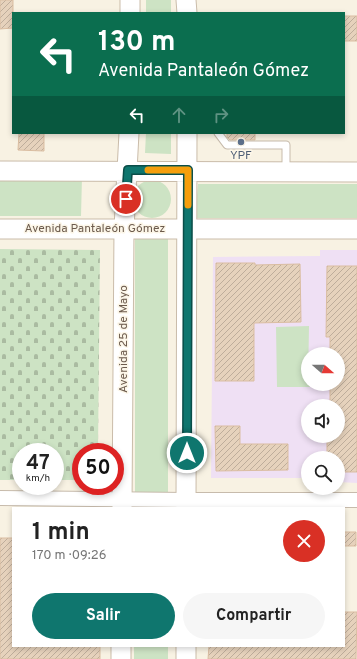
<!DOCTYPE html>
<html lang="es">
<head>
<meta charset="utf-8">
<style>
  body { margin:0; font-family:Overpass,sans-serif; background:#f6f6f6; color:#222; height:100vh; display:flex; flex-direction:column; font-size:15px; white-space:nowrap }
  * { box-sizing:border-box; margin:0 }
  p { font-size:13px; color:#767676 }
  .icon { flex:none; width:22px; height:22px; fill:none; stroke:currentColor; stroke-width:2; stroke-linecap:round; stroke-linejoin:round }
  .map { position:relative; flex:1; overflow:hidden }
  .details { position:absolute; left:12px; top:507px; width:333px; height:140px; display:flex; flex-direction:column; background:#fff; border-radius:0px; box-shadow:0 2px 6px #0003 }
  .details>* { flex:none }
  .hud { position:absolute; left:12px; top:12px; width:333px; height:122px; border-radius:0px; box-shadow:0 2px 6px #0003; background:#0b6e4f; color:#fff; overflow:hidden }
  .needle { width:26px; rotate:110deg }
  .controls { position:absolute; left:301px; top:347px; display:grid; gap:8px }
  .controls a { display:grid; place-items:center; width:44px; height:44px; border-radius:50%; background:#fff; box-shadow:0 2px 6px #0003; font-size:20px }
  .speed { position:absolute; left:12px; top:443px; display:flex; gap:8px; font-size:20px; font-weight:700; text-align:center }
  .speed>* { display:grid; place-content:center; width:52px; height:52px; border-radius:50%; background:#fff; box-shadow:0 2px 6px #0003; line-height:1 }
  .speed small { font-size:10px; font-weight:400 }
  .speed .limit { border:6px solid #d22; background:#fff; color:#111 }
  .pin { position:absolute; display:grid; place-items:center; width:34px; height:34px; color:#fff; margin:-17px; border:2px solid #fff; border-radius:50%; box-shadow:0 1px 4px #0007 }
  .me { position:absolute; width:44px; margin:-22px; rotate:0deg; stroke-linejoin:round; filter:drop-shadow(0 0 3px #0008) }
  .turn { display:flex; align-items:center; gap:14px; height:84px; padding:0 20px; font-size:18px }
  .turn .icon { width:52px; height:52px; stroke-width:2.5 }
  .turn b { display:block; font-size:28px; line-height:34px }
  .lanes { display:flex; align-items:center; height:38px; padding:0 20px; background:#0003; justify-content:center; gap:20px; direction:ltr }
  .lanes .off { opacity:.35 }
  .round { display:grid; place-items:center; flex:none; width:42px; height:42px; border-radius:21px; background:#f6f6f6 }
  .summary { display:flex; align-items:center; justify-content:space-between; height:68px; padding:0 20px }
  h1 { font-size:24px; font-weight:700; line-height:30px }
  .button { display:flex; gap:8px; margin-top:auto; padding:8px 20px }
  .button a { flex:1; height:46px; border-radius:24px; background:#0f766e; color:#fff; font-size:16px; font-weight:700; line-height:46px; text-align:center }
  .button a+a { background:#f6f6f6; color:#222 }
  .map>svg:first-child { display:block }
  .education { fill:#efe0f4; fill-rule:evenodd }
  .green { fill:#cde3c4 }
  .cemetery { fill:url(#cemetery-stones) }
  .building { fill:url(#building-hatch); stroke:#dabda1 }
  .lines { fill:none; stroke-linecap:round; stroke-linejoin:round }
  .service-casing { stroke:#c7bbac; stroke-width:9 }
  .minor-casing { stroke:#c7bbac; stroke-width:16 }
  .secondary-casing { stroke:#cabcaa; stroke-width:21 }
  .service { stroke:#fff; stroke-width:7 }
  .minor { stroke:#fff; stroke-width:14 }
  .secondary { stroke:#fff; stroke-width:19 }
  .route-casing { stroke:#0a4d48; stroke-width:10 }
  .route { stroke:#0f766e; stroke-width:7 }
  .slow { stroke:#f59e0b; stroke-width:7 }
  .service-dot { fill:#5c6f8a; stroke:#fcf6e8; stroke-width:1.5 }
  .labels { text-anchor:middle; dominant-baseline:central; stroke-width:3; stroke-linejoin:round; paint-order:stroke }
  .service-label { font-size:12px; fill:#4e5e75; stroke:#fcf6e8 }
  .street-label { font-size:12px; fill:#6c5b4d; stroke:#fcf6e8 }
</style>
</head>
<body>
<div class="map">
<svg width="357" height="659" viewBox="0 0 357 659">
  <defs>
    <pattern id="cemetery-stones" width="16" height="16" patternUnits="userSpaceOnUse"><rect width="16" height="16" fill="#cde3c4"/><path d="M2 7V4a2 2 0 0 1 4 0v3zM10 15v-3a2 2 0 0 1 4 0v3z" fill="#aabba1"/></pattern>
    <pattern id="building-hatch" width="6" height="6" patternUnits="userSpaceOnUse"><rect width="6" height="6" fill="#e6d2bc"/><path d="M-1 1l2-2M0 6l6-6M5 7l2-2" fill="none" stroke="#bead9b"/></pattern>
  </defs>
  <rect width="100%" height="100%" fill="#f8f2e3"/>
  <!-- education -->
  <path class="education" d="M320,250H357V483L338,482V458H308V478H211L213,257L320,256ZM308,354H338V384H308ZM308,406H338V436H308Z"/>
  <!-- green -->
  <path class="green" d="M146,0H171V13H146Z
    M146,133H171V154L145,153Z
    M0,177H82L81,216H0Z
    M133 199a19 19 0 1 1 38 0a19 19 0 1 1-38 0Z
    M198,184H357V218H195Z
    M168,236V508H135V237Z
    M309,326L308,384H310V387H277L276,327Z
    M134,646H168V659H134Z"/>
  <!-- cemetery -->
  <path class="cemetery" d="M0,249L100,250L98,452H81V480H55V452H21V480H0Z"/>
  <!-- building -->
  <path class="building" d="M0,0H13V28L0,29Z
    M344,16H357V41H344Z
    M19,133H44V151L18,150Z
    M227,133H255V140H230L227,137Z
    M216,263H255V265L300,264L301,322L254,323V381H215Z
    M327,266H357V472H338V458H327V436H338V406H330V384H338V354H330V337H326Z
    M215,426H240V444H288V470L216,471Z
    M344,532H356V546H344Z
    M0,538H13V646H100V659H0Z
    M344,612H357L356,659H208L209,646H344Z"/>
  <g class="lines">
    <defs>
      <path id="service" d="M218,133L227,145H286V171"/>
      <path id="minor" d="M0,498L186,500H357"/>
      <path id="secondary" d="M186,0L187,13
        M130,13V0
        M0,171L357,172
        M0,229H357
        M122,508L124,228L129,133
        M186,508L187,133
        M121,659V646
        M186,659V646"/>
    </defs>
    <!-- service casing -->
    <use href="#service" class="service-casing"/>
    <!-- minor casing -->
    <use href="#minor" class="minor-casing"/>
    <!-- secondary casing -->
    <use href="#secondary" class="secondary-casing"/>
    <!-- service -->
    <use href="#service" class="service"/>
    <!-- minor -->
    <use href="#minor" class="minor"/>
    <!-- secondary -->
    <use href="#secondary" class="secondary"/>
  </g>
  <g class="lines">
    <defs>
      <path id="route" d="M126,199L128,170H188L187,453"/>
    </defs>
    <!-- route casing -->
    <use href="#route" class="route-casing"/>
    <!-- route -->
    <use href="#route" class="route"/>
    <!-- slow -->
    <path class="slow" d="M148,170H188V205"/>
  </g>
  <!-- markers -->
  <circle class="service-dot" cx="241" cy="142" r="4"/>
  <g class="labels">
    <!-- service labels -->
    <g class="service-label">
      <text x="241" y="156">YPF</text>
    </g>
    <!-- street labels -->
    <g class="street-label">
      <text x="95" y="229">Avenida Pantaleón Gómez</text>
      <text transform="translate(124 339) rotate(-90)">Avenida 25 de Mayo</text>
    </g>
  </g>
</svg>
<div class="controls">
<a><svg class="needle" viewBox="-14 -14 28 28"><path d="M0-13l5 13h-10z" fill="#e53935"/><path d="M0 13l5-13h-10z" fill="#767676"/></svg></a>
<a><svg class="icon" aria-label="sound" viewBox="0 0 24 24"><path d="M4 9h4l5-4v14l-5-4H4zM17 9q2 3 0 6"/></svg></a>
<a><svg class="icon" aria-label="search" viewBox="0 0 24 24"><circle cx="10" cy="10" r="6"/><path d="M15 15l6 6"/></svg></a>
</div>
<div class="speed"><div>47<small>km/h</small></div><div class="limit">50</div></div>
<div class="pin" style="left:126px;top:199px;background:#d93025"><svg class="icon" aria-label="arrive" viewBox="0 0 24 24"><path d="M6 21V4h12l-3 4 3 4H6"/></svg></div>
<svg class="me" style="left:187px;top:453px" viewBox="-20 -20 40 40"><circle r="17" fill="#0f766e" stroke="#fff" stroke-width="3"/><path d="M0-11L8 9 0 5-8 9z" fill="#fff"/></svg>
<div class="hud">
<div class="turn"><svg class="icon" aria-label="left" viewBox="0 0 24 24"><path d="M17 20v-9H6M10 6l-5 5 5 5"/></svg><div><b>130 m</b>Avenida Pantaleón Gómez</div></div>
<div class="lanes"><svg class="icon" aria-label="left" viewBox="0 0 24 24"><path d="M17 20v-9H6M10 6l-5 5 5 5"/></svg><svg class="icon off" aria-label="ahead" viewBox="0 0 24 24"><path d="M12 20V5M6 11l6-6 6 6"/></svg><svg class="icon off" aria-label="right" viewBox="0 0 24 24"><path d="M7 20v-9h11M14 6l5 5-5 5"/></svg></div>
</div>
<section class="details">
<div class="summary"><div><h1>1 min</h1><p>170 m · 09:26</p></div><a class="round" style="background:#d93025;color:#fff"><svg class="icon" aria-label="close" viewBox="0 0 24 24"><path d="M6 6l12 12M18 6L6 18"/></svg></a></div>
<div class="button"><a>Salir</a><a>Compartir</a></div>
</section>
</div>
</body>
</html>
